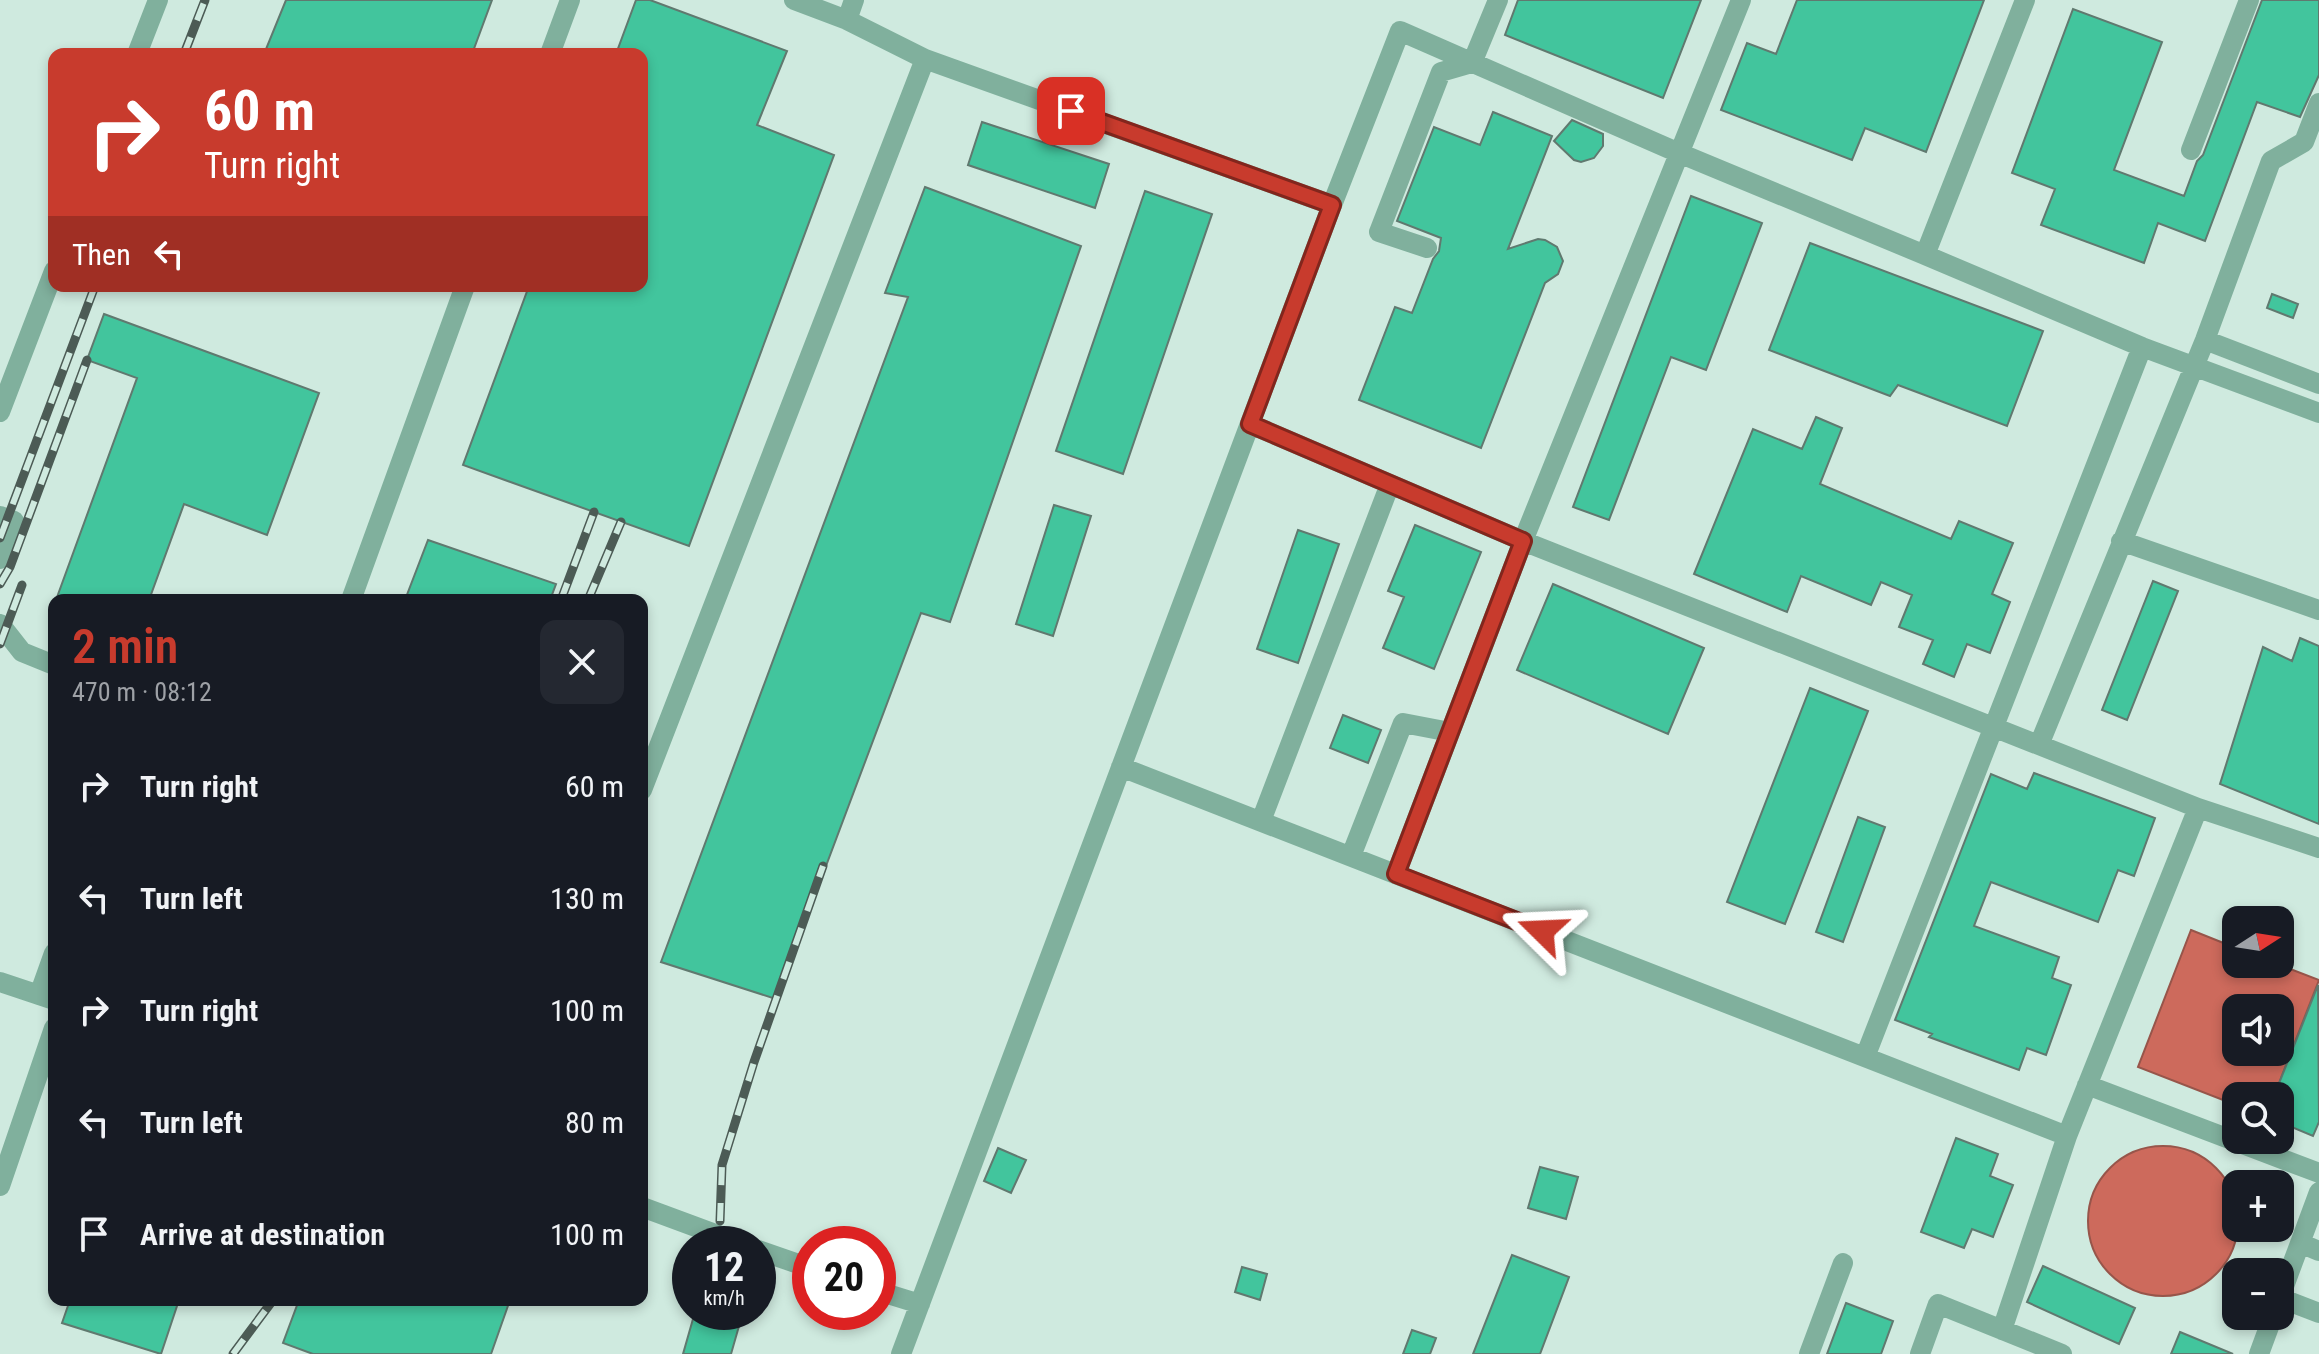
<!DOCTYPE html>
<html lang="en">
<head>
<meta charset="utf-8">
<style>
  body { margin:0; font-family:"Roboto Condensed",sans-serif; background:#242831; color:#f1f3f6; height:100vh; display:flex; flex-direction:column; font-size:30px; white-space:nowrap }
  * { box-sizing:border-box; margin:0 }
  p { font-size:26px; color:#9ea1a6 }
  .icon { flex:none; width:44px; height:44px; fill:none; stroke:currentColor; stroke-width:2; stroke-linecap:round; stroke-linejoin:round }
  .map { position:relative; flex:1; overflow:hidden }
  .details { position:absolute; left:48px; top:594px; width:600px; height:712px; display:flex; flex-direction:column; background:#171b24; border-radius:16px; box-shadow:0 4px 12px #0003 }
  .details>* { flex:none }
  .hud { position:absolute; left:48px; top:48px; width:600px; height:244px; border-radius:16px; box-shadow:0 4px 12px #0003; background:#c83b2d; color:#fff; overflow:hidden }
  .needle { width:52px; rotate:78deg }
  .buttons { position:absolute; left:2222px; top:906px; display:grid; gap:16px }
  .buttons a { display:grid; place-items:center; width:72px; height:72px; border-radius:16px; background:#171b24; box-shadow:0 4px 12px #0003; font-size:40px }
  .speed { position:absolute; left:672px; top:1226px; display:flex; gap:16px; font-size:40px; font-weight:700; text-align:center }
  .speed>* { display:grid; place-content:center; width:104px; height:104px; border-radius:50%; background:#171b24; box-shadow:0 4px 12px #0003; line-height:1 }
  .speed small { font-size:20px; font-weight:400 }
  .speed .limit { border:12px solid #d22; background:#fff; color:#111 }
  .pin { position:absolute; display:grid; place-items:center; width:68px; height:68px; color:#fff; margin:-34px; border-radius:16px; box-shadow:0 4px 12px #0006 }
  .me { position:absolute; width:88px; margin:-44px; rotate:291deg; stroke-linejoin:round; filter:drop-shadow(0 0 6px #0008) }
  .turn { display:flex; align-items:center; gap:28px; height:168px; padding:0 24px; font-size:36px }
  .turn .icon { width:104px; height:104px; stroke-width:2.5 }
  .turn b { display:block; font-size:56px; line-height:68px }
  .then { display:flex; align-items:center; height:76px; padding:0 24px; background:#0003; gap:16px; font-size:30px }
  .round { display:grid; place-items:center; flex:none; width:84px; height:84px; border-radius:16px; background:#242831 }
  .head { display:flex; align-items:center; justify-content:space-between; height:136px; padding:0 24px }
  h1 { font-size:48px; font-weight:600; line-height:60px; color:#c83b2d }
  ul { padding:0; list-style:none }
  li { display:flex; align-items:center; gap:24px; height:112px; padding:0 24px }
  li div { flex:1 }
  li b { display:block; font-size:30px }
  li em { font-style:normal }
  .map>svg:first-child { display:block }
  .water { fill:#cd6a5c; stroke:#97554a; stroke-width:2; fill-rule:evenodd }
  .building { fill:#42c59d; stroke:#60796f; stroke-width:2 }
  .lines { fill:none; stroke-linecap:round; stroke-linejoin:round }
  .minor { stroke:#80b09d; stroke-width:20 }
  .rail-casing { stroke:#4c5b55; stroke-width:9 }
  .rail { stroke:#cfeadf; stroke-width:6; stroke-dasharray:18; stroke-linecap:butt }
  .route-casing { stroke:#82261d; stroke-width:20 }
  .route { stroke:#c83b2d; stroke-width:14 }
</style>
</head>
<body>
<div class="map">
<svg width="2319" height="1354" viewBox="0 0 2319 1354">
  <rect width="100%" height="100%" fill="#cfeadf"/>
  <!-- water -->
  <path class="water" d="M2191,930L2236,948V964H2277L2319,980L2274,1096H2236V1105L2138,1067ZM2236,1008H2280V1052H2236Z
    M2088 1221a75 75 0 1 1 150 0a75 75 0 1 1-150 0Z"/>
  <!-- building -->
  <path class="building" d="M286,0H492L472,54H264Z
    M636,0H650L787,51L757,125L834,155L689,546L463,465L529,286H642V54H616Z
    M1518,0H1701L1663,98L1505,35Z
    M1797,0H1984L1926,152L1865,128L1852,160L1721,110L1747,43L1776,54Z
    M2262,0H2319V75L2300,117L2257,102L2205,241L2158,223L2144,263L2041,225L2055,189L2012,173L2073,9L2162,42L2114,170L2184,196L2197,161L2203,155Z
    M1493,112L1552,136L1508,249L1538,239L1545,240L1557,247L1563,261L1558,274L1545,283L1481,448L1359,400L1395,307L1412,313L1433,259L1439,251L1441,238L1397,221L1434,127L1480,145Z
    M1572,120L1603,134V146L1594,158L1581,162L1574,160L1554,141Z
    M982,122L1109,164L1095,208L968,165Z
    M925,187L1081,246L950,622L921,613L776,999L661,962L908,297L885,293Z
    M1145,191L1212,214L1123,474L1056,451Z
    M1691,196L1762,223L1706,370L1671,357L1609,520L1573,507Z
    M1810,243L2043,331L2007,426L1898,385L1890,396L1769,350Z
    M2272,294L2298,304L2293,318L2267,308Z
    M104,314L319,393L267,535L184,504L149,600H56L137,378L87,360Z
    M1816,417L1842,428L1820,484L1951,539L1959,521L2013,543L1992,594L2010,602L1990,653L1967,644L1954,677L1923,664L1933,640L1899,627L1912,595L1881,582L1871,605L1801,576L1787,612L1694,574L1753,429L1802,449Z
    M1054,505L1091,516L1053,636L1016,624Z
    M1415,525L1481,552L1434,669L1383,648L1404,597L1388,591Z
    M1298,530L1339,544L1298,663L1257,649Z
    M428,540L556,584L550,600H405Z
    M2153,581L2178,591L2127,720L2102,710Z
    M1553,584L1704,648L1668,734L1517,670Z
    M2300,638L2319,646V824L2220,784L2263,647L2292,661Z
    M1810,688L1868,711L1785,924L1727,902Z
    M1343,715L1381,730L1368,763L1330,748Z
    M2034,773L2155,818L2134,876L2118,870L2098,922L1991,882L1974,926L2059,957L2052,978L2071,985L2046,1055L2027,1048L2019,1070L1929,1037L1932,1034L1895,1020L1991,774L2027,789Z
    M1858,817L1885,827L1843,942L1816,932Z
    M2318,985L2319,1122L2313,1136L2280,1122V1096H2274Z
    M1956,1138L1998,1154L1990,1176L2013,1185L1993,1237L1972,1229L1964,1248L1921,1232Z
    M998,1148L1026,1160L1011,1193L984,1181Z
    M1540,1167L1578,1177L1566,1219L1528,1208Z
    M1512,1255L1569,1277L1540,1354H1473Z
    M2043,1266L2135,1308L2119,1344L2027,1302Z
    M1242,1267L1267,1274L1260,1300L1235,1292Z
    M70,1300H179L161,1354L62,1323Z
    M299,1300H510L491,1354H313L283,1343Z
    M1846,1303L1893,1321L1881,1354H1827Z
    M695,1312H743L731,1354H683Z
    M1412,1330L1436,1338L1430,1354H1403Z
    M2180,1332L2233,1354H2171Z"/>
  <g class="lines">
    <!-- minor -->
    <path class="minor" d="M794,0L847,20L925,59L1332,205L901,1354
      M1741,0L1523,541L2198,808
      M847,20L854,0
      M137,54L158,0
      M550,54L570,0
      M2191,150L2249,0
      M1332,205L1400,31L1679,153L1925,255L2025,0
      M1427,248L1379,232L1441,72L1472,63L1498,0
      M1925,255L2142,347
      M2205,340L2319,384
      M0,412L54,271
      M1250,424L1523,541L1396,874
      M0,516L14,521L0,559
      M2121,541L2319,610
      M351,600L465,286
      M0,624L22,652L54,665
      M2039,745L2205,340L2271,161L2304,142L2319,103
      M1121,767L2067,1136L2198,808L2319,848
      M642,790L925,59
      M1261,821L1390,484
      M1351,856L1403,723L1450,732
      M0,982L54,1000
      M39,995L54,953
      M1865,1057L2142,347L2319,413
      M2087,1085L2319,1173
      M0,1186L54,1028
      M642,1207L742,1244
      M2300,1243L2319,1251
      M758,1250L810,1268
      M878,1291L920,1304
      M2280,1297L2319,1192
      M2280,1298L2319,1313
      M2002,1330L2067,1136
      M1809,1354L1843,1263
      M1920,1354L1938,1304L2062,1354
      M2259,1354L2273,1316"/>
    <defs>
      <path id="rail" d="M184,54L205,0
        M0,538L95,286
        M0,584L10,567L87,360
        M561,600L594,512
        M588,600L621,522
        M0,644L22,585
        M720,1221L722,1165L754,1062L823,866
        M233,1354L273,1300"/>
    </defs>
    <!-- rail casing -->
    <use href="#rail" class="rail-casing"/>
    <!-- rail -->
    <use href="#rail" class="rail"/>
  </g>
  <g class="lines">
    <defs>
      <path id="route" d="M1071,111L1332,205L1250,424L1523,541L1396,874L1542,931"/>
    </defs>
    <!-- route casing -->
    <use href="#route" class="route-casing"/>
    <!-- route -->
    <use href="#route" class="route"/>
  </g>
</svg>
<div class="buttons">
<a><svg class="needle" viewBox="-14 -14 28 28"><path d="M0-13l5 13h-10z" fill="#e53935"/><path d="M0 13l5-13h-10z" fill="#9ea1a6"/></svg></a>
<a><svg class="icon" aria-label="sound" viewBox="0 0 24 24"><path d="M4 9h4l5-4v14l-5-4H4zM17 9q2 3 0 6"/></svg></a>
<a><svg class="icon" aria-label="search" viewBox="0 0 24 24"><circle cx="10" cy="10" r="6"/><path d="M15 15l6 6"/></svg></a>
<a>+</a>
<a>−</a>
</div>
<div class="speed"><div>12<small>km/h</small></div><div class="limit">20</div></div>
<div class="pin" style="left:1071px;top:111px;background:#d93025"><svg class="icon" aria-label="arrive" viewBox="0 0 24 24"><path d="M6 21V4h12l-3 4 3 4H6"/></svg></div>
<svg class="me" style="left:1542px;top:931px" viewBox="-20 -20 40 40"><path d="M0-17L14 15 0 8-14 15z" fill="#c83b2d" stroke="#fff" stroke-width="4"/></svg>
<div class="hud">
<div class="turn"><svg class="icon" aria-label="right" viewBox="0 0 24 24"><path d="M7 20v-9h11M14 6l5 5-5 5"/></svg><div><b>60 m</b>Turn right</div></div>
<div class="then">Then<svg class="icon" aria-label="left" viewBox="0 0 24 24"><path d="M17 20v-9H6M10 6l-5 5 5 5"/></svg></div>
</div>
<section class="details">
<div class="head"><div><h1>2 min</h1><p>470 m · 08:12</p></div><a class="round"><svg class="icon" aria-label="close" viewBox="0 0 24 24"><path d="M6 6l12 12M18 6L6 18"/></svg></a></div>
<ul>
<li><svg class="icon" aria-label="right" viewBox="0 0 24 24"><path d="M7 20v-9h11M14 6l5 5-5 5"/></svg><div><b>Turn right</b></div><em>60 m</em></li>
<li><svg class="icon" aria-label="left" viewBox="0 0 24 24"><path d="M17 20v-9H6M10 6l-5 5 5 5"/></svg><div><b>Turn left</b></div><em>130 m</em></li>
<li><svg class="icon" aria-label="right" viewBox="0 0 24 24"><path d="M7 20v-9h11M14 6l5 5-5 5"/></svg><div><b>Turn right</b></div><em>100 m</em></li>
<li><svg class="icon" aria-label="left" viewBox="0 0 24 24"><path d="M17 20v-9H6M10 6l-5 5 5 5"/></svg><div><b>Turn left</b></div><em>80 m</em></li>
<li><svg class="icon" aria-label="arrive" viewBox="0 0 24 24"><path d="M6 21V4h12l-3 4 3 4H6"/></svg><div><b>Arrive at destination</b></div><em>100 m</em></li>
</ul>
</section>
</div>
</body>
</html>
